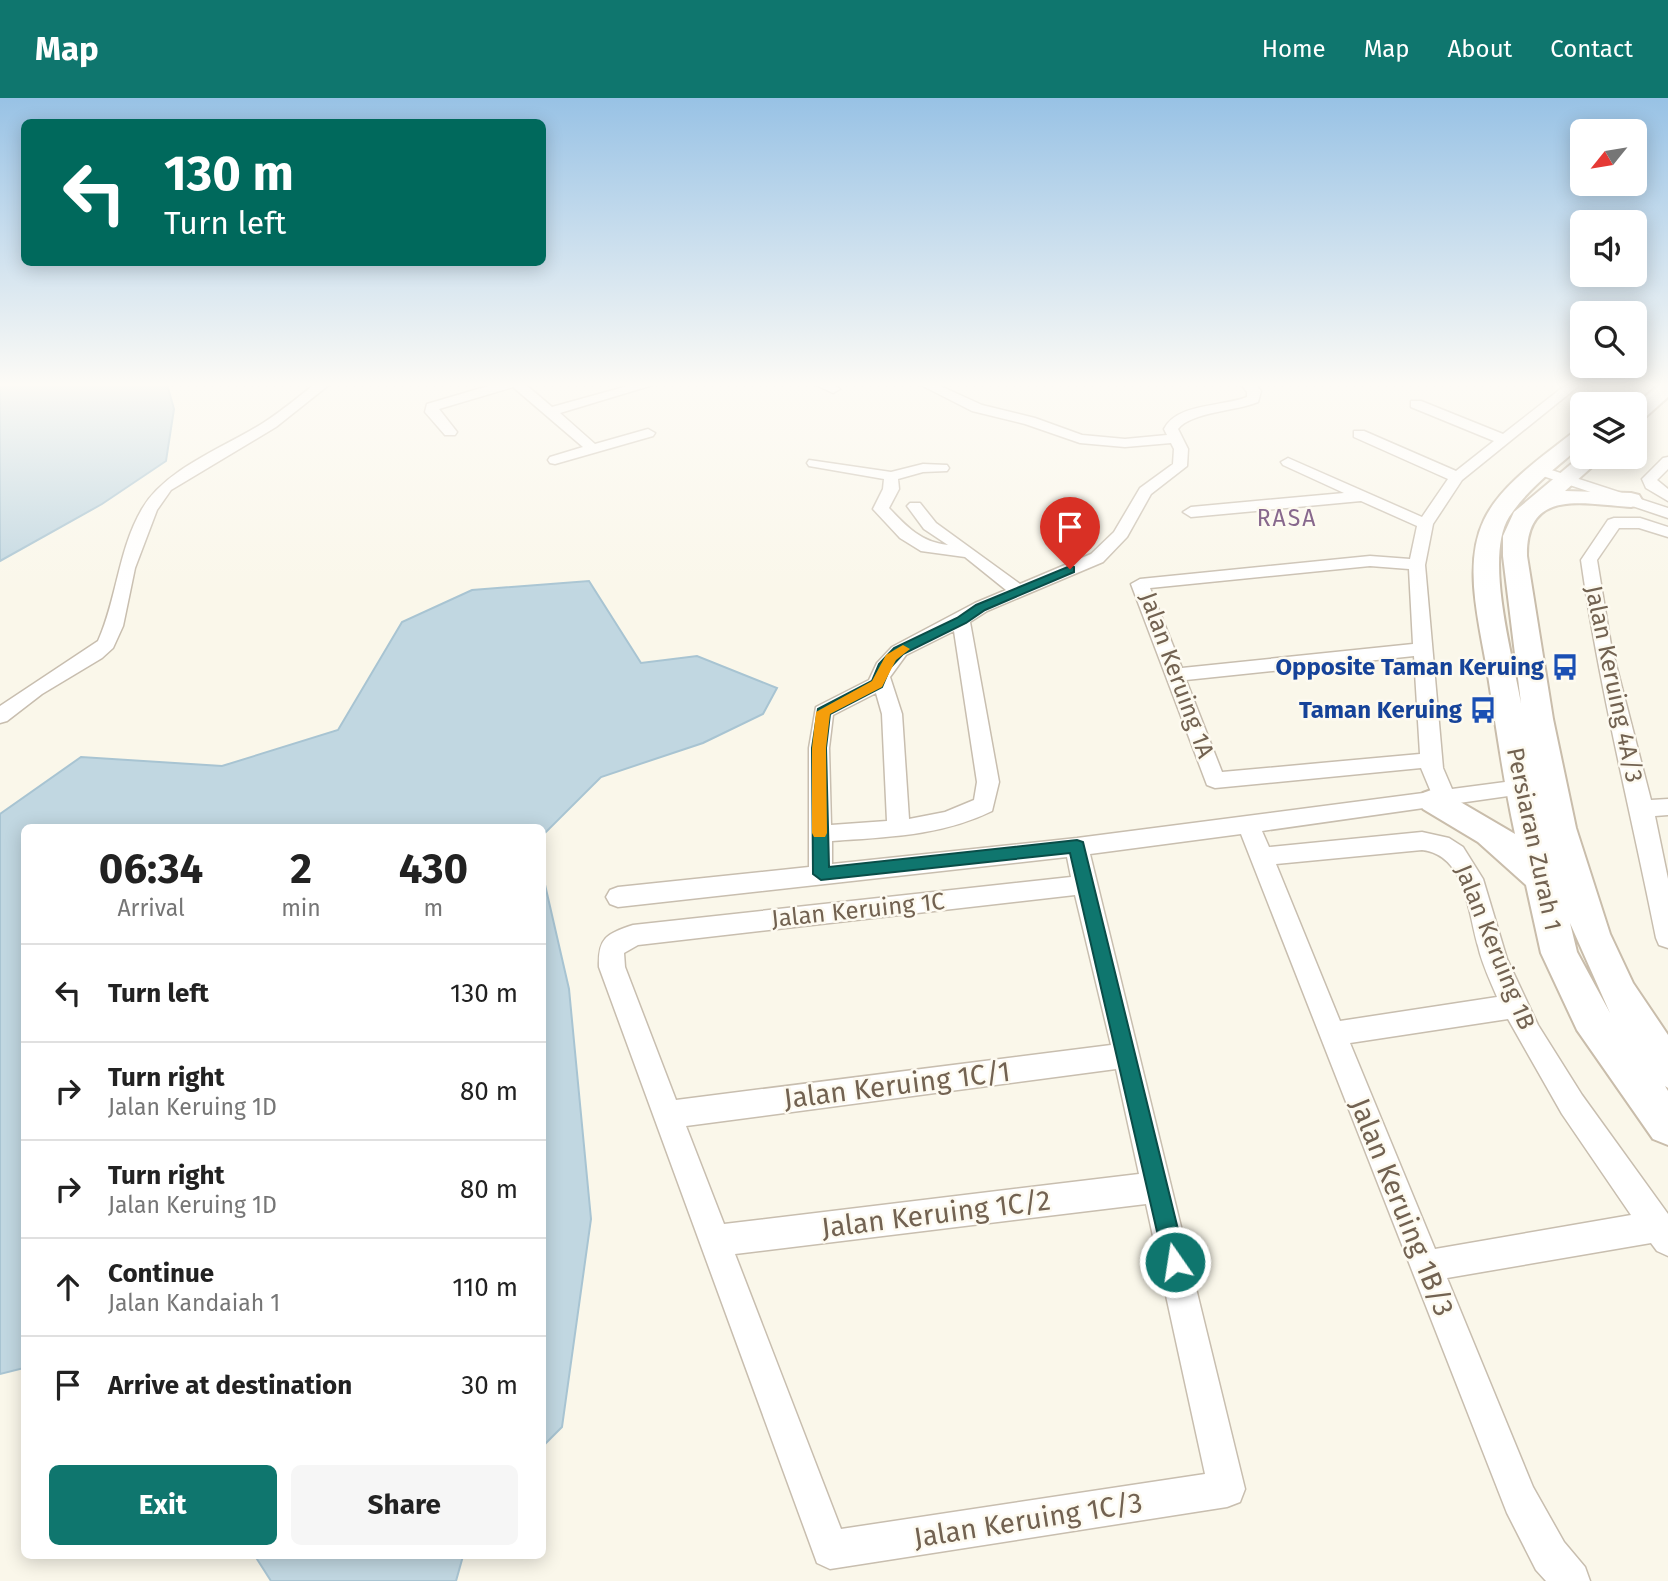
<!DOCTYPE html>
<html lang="en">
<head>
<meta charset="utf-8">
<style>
  body { margin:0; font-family:"Fira Sans",sans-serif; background:#f6f6f6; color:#222; height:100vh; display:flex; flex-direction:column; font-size:26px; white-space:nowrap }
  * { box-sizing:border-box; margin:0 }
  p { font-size:23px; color:#767676 }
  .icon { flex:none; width:38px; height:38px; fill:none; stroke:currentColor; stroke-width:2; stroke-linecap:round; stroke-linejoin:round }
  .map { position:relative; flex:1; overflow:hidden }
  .side { position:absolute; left:21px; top:726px; width:525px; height:735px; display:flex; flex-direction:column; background:#fff; border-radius:10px; box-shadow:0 4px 18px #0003 }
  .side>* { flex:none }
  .hud { position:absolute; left:21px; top:21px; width:525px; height:147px; border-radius:10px; box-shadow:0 4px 18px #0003; background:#00695c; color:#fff; overflow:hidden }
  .needle { width:46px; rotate:240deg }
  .fabs { position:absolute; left:1570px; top:21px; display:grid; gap:14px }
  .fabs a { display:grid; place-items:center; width:77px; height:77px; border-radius:10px; background:#fff; box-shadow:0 4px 18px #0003; font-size:35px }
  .pin { position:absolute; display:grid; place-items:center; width:60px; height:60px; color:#fff; margin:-72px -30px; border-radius:50% 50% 50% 0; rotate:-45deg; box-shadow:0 0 7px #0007 }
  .pin .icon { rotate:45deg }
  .me { position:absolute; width:77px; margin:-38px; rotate:347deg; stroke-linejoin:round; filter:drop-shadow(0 0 5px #0008) }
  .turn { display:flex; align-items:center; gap:24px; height:147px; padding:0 28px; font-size:32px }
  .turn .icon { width:91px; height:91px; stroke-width:2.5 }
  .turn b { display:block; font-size:49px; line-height:60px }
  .eta { display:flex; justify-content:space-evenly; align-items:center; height:119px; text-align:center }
  .eta b { font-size:42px; font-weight:700; line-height:49px }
  .action { display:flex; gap:14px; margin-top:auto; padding:14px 28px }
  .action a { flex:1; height:80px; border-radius:10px; background:#0f766e; color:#fff; font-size:28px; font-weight:700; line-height:80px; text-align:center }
  .action a+a { background:#f6f6f6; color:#222 }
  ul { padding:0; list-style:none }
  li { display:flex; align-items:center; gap:21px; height:98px; padding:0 28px; border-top:2px solid #e0e0e0 }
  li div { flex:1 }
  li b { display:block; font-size:26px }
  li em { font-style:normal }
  header { display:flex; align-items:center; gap:42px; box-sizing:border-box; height:98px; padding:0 35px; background:#0f766e; color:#fff }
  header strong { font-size:33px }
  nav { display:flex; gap:38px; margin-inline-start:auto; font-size:24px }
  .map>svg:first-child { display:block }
  .water { fill:#c1d7e1; stroke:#a8c4d2; stroke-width:2 }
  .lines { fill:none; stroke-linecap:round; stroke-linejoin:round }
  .minor-casing { stroke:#c8beaf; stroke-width:3 }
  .secondary-casing { stroke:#c9bdab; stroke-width:4 }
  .minor { fill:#fff; fill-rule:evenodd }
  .secondary { fill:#fff; fill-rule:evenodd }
  .route { fill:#0f766e; stroke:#0a4d48; stroke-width:2 }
  .slow { fill:#f59e0b }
  .labels { text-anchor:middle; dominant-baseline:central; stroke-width:5; stroke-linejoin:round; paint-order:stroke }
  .far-quarter-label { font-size:23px; letter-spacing:2px; fill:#88688d; stroke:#fdfaf0 }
  .transit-label { font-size:24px; font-weight:bold; fill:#164399; stroke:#fdfaf0; text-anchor:end }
  .street-label { font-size:24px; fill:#726251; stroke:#fdfaf0 }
  .near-street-label { font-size:28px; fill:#726251; stroke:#fdfaf0 }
</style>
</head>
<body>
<header>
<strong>Map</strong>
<nav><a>Home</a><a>Map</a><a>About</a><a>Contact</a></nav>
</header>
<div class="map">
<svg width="1668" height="1483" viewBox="0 0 1668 1483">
  <rect width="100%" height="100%" fill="#faf7ea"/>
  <!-- water -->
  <path class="water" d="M0,286H167L174,311L166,363L102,406L0,463Z
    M589,483L641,565L697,558L777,590L763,616L703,645L601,679L543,737L542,730H24V1270L0,1276V716L81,659L222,668L338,632L402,524L472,492Z
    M543,778L569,891L591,1121L562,1329L543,1348Z
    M255,1458H463L456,1483H271Z"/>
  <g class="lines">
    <defs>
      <path id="minor" d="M315,286H330L276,329L171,392L157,412L135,470L123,528L113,550L102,560L42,596L7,623L0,625V608L98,543C117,501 118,452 142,411C165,371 225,349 263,325C282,313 298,299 315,286Z
        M495,286H525L552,309L635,286H656L560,315L595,346L648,331L655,335L653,338L555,366L550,365L548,362L550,359L583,349L513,289L439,311L457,334L455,337H445L425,314L427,306Z
        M814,286H832L840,291L833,295Z
        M919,286H936L982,307L1035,320L1082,337L1125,341L1167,337L1164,331C1177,305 1222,309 1247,299V294L1241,286H1255L1261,293L1258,304C1237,313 1191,314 1178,331L1188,351L1187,368L1151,396L1127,439L1103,464L987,513L970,524L999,684L992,713C941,738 887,739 832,743V766L1077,740L1431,694L1421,670L1215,690L1207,687L1131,486L1140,481L1370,458L1410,461L1417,428L1361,403L1191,419L1183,414L1191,409L1344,395L1283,367L1281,364L1288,360L1422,419L1448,381L1354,339V333H1364L1456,373L1494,343L1411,309V303H1421L1503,336L1567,286H1581L1462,382L1433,426L1425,467L1443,670L1452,691L1535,680L1543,683L1546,688L1543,693L1262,733L1269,749L1422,734L1449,740L1463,749L1483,781L1507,861L1538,927L1582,997L1668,1116V1158L1657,1153L1651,1145L1447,1180L1533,1389L1564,1444L1585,1469L1590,1483H1546L1536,1472L1507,1415L1241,736L1090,756L1245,1391L1240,1404L1227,1409L830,1471L817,1465L599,869C598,840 606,836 633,827L1071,779L1067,759L618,809L610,806L606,799L610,792L618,789L809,769V650L816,609L869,582L877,565L892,549L975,505L1006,492L965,459L921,453L900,440L873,411L883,391L884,381L809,368L807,365L809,362L891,374L923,366L947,367L949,370L947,373L923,374L898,381L899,391L889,410C907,429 921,444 948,447L924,431L907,408L910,405H920L936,425L1020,486L1091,456L1114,434L1140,390L1173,366L1174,351L1171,345L1125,349L1080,345L1025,326L972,313ZM1370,468L1409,471L1413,546L1182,570L1150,490ZM954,533L977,684L974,702L945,714L909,721L902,616L890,579L906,557ZM1414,558L1420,656L1222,674L1186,582ZM876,595L882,616L887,723L831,727L829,650L833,617ZM1422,752C1466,757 1468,814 1478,848C1482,866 1490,882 1497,899L1340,923L1276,766ZM1075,797L1111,947L676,1002L625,869L624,855L638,847ZM1508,921L1562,1016L1631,1117L1435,1151L1350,945ZM1116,971L1139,1076L724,1126L686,1028ZM1146,1106L1205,1376L841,1431L735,1156Z
        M1668,359V371L1657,382L1668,391V403L1646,390L1642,381L1663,360Z
        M1539,368L1668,410V420L1534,375L1532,372Z
        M1614,420H1640L1668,429V439L1639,430H1619L1597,462L1611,547L1651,702L1668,701V717L1655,718L1668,781V850L1659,847L1656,840C1631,714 1599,589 1581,462L1608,422Z"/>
      <path id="secondary" d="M1660,286H1668V299L1641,323L1634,325V308Z
        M1582,331V347C1556,370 1528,390 1509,419C1484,459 1513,560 1521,605L1503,458V438L1514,414L1582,357V359H1603L1565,393L1631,395L1639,397L1642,402L1639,407L1631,409C1582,406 1526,390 1527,458L1553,621L1576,730L1610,836L1633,885L1668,937V990L1665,988L1668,993V1047L1653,1041L1577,932L1541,855L1526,787L1478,744L1423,711L1418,703L1423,695L1434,691L1445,695L1515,736C1504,686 1497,635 1489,584C1482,534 1461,470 1484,422C1501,386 1545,357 1575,333ZM1570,825L1610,915L1577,854Z"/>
    </defs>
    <!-- minor casing -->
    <use href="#minor" class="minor-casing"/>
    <!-- secondary casing -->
    <use href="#secondary" class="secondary-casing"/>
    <!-- minor -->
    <use href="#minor" class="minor"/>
    <!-- secondary -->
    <use href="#secondary" class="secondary"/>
  </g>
  <!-- sky -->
  <linearGradient id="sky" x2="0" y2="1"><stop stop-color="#98c2e5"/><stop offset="0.58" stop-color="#fdfbf6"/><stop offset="1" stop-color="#fdfbf6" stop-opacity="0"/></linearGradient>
  <rect width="1668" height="494" fill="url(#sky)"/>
  <!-- route -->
  <path class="route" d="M1070,468L1074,469V474L985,512L966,525L903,556L890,570L882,589L830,616L826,650L829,769L1077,742L1083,744L1186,1164L1183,1172L1175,1175L1167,1172L1164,1164L1070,755L821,782L813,776L812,650L818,611L872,583L879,566L894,550L957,520L976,507Z"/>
  <!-- slow -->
  <path class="slow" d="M903,547L910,551L896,562L882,589L830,616L826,650L827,735L825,739H814L812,735V650L816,614L872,583L886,557Z"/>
  <!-- icons -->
  <defs>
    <symbol id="bus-bare" viewBox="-9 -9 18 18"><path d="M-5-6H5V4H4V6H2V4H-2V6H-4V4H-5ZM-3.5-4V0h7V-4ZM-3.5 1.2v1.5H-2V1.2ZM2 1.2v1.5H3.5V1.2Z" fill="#1a4fb4" stroke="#fdfaf0" stroke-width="2.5" paint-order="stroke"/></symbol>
  </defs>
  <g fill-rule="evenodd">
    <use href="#bus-bare" x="1546" y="550" width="38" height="38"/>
    <use href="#bus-bare" x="1464" y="593" width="38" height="38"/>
  </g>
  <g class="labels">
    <!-- far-quarter labels -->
    <g class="far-quarter-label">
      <text x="1287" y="420">RASA</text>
    </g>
    <!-- transit labels -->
    <g class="transit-label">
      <text x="1544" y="569">Opposite Taman Keruing</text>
      <text x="1462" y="612">Taman Keruing</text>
    </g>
    <!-- street labels -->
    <g class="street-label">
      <text transform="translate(1177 577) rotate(70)">Jalan Keruing 1A</text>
      <text transform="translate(1614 586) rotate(78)">Jalan Keruing 4A/3</text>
      <text transform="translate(1534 741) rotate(78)">Persiaran Zurah 1</text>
      <text transform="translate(858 812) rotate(-6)">Jalan Keruing 1C</text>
      <text transform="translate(1495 849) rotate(68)">Jalan Keruing 1B</text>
    </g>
    <!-- near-street labels -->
    <g class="near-street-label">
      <text transform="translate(897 987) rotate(-7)">Jalan Keruing 1C/1</text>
      <text transform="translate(1402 1109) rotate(68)">Jalan Keruing 1B/3</text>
      <text transform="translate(936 1116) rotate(-7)">Jalan Keruing 1C/2</text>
      <text transform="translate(1028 1422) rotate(-9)">Jalan Keruing 1C/3</text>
    </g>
  </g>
</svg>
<div class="fabs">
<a><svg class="needle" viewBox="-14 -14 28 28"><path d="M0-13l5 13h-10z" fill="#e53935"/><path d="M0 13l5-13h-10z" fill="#767676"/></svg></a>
<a><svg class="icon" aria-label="sound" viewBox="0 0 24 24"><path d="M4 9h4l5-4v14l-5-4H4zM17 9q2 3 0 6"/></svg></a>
<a><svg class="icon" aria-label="search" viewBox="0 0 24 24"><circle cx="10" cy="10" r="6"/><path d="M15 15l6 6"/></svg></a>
<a><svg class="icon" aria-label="layers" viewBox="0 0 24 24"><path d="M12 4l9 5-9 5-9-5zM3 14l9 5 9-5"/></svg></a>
</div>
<div class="pin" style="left:1070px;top:471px;background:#d93025"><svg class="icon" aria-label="arrive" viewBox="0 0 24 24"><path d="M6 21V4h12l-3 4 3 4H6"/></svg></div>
<svg class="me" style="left:1175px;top:1164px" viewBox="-20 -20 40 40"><circle r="17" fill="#0f766e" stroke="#fff" stroke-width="3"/><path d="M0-11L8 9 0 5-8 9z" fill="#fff"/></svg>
<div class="hud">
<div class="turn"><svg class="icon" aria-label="left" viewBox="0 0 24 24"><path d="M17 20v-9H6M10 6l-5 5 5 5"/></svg><div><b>130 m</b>Turn left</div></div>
</div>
<section class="side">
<div class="eta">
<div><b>06:34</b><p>Arrival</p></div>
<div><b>2</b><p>min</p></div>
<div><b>430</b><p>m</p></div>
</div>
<ul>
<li><svg class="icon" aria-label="left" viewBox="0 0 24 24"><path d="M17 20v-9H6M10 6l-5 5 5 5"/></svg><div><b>Turn left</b></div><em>130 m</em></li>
<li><svg class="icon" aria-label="right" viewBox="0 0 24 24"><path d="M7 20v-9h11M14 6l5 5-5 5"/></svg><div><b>Turn right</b><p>Jalan Keruing 1D</p></div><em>80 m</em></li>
<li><svg class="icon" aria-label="right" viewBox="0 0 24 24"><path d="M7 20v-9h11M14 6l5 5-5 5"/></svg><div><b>Turn right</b><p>Jalan Keruing 1D</p></div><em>80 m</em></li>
<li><svg class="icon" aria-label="ahead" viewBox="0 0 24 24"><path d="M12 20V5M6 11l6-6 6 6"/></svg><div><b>Continue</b><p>Jalan Kandaiah 1</p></div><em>110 m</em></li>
<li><svg class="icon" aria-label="arrive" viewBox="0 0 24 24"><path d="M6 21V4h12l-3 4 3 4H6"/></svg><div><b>Arrive at destination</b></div><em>30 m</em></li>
</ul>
<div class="action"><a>Exit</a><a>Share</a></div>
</section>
</div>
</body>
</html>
